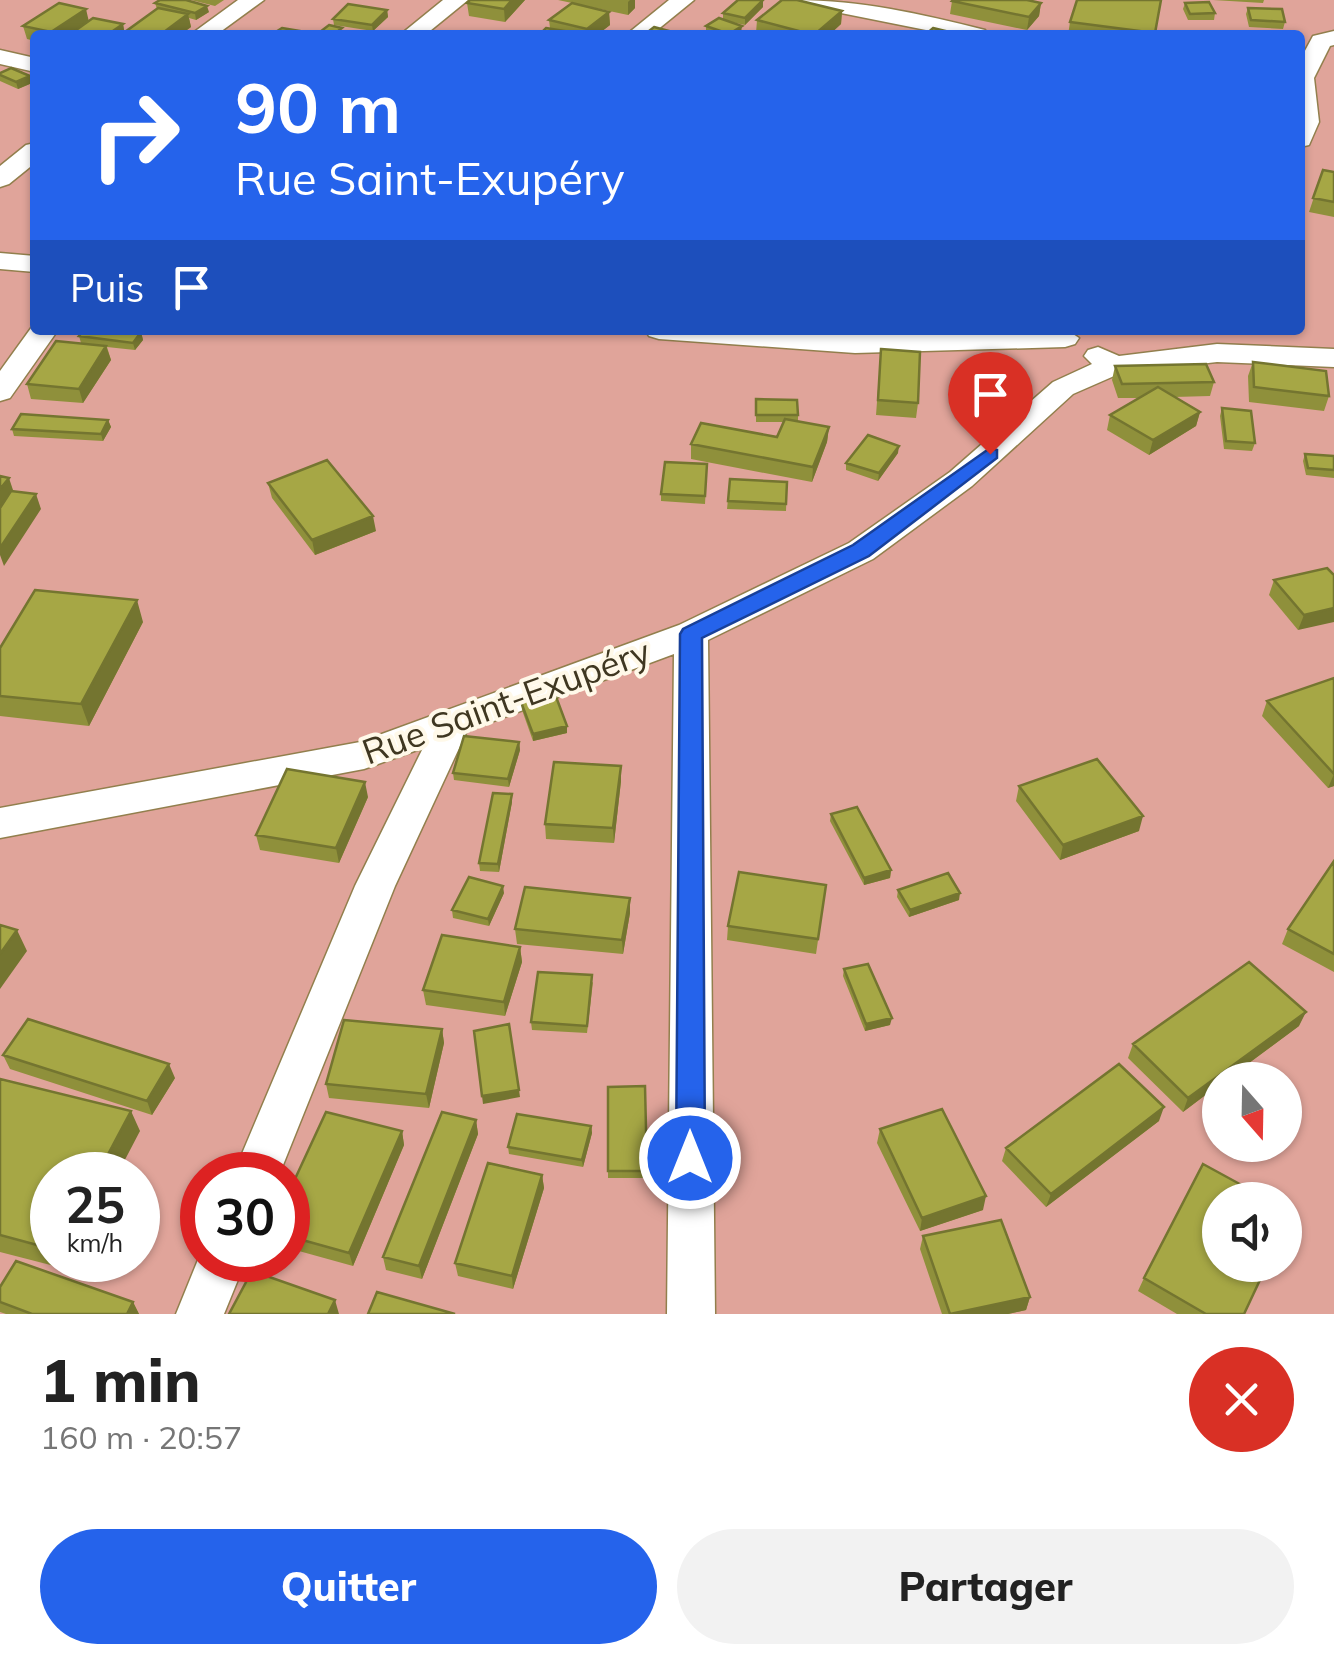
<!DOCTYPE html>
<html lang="fr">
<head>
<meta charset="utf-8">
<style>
  body { margin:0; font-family:Mulish,sans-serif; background:#f2f2f2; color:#222; height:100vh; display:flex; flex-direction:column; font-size:38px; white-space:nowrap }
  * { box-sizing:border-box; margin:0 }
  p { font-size:32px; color:#767676 }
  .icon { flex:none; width:55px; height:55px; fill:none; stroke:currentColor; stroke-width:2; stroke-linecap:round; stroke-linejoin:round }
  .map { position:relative; height:1314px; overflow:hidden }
  .side { display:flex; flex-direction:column; background:#fff; flex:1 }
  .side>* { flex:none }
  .hud { position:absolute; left:30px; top:30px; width:1275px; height:305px; border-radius:10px; box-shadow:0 2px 8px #0004; background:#2563eb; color:#fff; overflow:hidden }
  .needle { width:65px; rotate:160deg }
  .controls { position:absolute; left:1202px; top:1062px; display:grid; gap:20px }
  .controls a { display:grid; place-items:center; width:100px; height:100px; border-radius:50%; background:#fff; box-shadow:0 2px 8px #0004; font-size:50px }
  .speed { position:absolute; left:30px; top:1152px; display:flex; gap:20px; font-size:50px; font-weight:700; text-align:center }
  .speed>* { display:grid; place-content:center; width:130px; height:130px; border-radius:50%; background:#fff; box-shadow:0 2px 8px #0004; line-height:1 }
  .speed small { font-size:25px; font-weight:400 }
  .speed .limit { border:15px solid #d22; background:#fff; color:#111 }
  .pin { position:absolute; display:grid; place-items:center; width:85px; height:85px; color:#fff; margin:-102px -42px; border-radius:50% 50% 50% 0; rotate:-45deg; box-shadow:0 0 10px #0007 }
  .pin .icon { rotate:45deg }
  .me { position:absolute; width:110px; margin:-55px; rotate:0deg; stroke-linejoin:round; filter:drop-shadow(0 0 8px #0008) }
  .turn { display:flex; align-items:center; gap:35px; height:210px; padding:0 40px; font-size:45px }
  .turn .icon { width:130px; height:130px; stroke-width:2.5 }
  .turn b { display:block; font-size:70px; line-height:85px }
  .then { display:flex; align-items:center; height:95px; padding:0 40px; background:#0003; gap:20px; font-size:38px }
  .round { display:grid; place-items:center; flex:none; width:105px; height:105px; border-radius:52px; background:#f2f2f2 }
  .summary { display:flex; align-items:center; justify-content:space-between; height:170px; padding:0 40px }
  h1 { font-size:60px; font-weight:800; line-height:75px }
  .button { display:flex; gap:20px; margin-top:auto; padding:20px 40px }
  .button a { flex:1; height:115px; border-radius:60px; background:#2563eb; color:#fff; font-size:40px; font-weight:800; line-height:115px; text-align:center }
  .button a+a { background:#f2f2f2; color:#222 }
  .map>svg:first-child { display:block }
  .green { fill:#e0a49a; fill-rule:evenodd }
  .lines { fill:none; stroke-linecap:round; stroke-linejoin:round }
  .minor-casing { stroke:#927f4d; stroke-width:3 }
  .minor { fill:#fff; fill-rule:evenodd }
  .wall { fill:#8f903b }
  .shaded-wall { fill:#747530 }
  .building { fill:#a6a745; stroke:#747530; stroke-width:2.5 }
  .route { fill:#2563eb; stroke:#184099; stroke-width:2.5 }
  .labels { text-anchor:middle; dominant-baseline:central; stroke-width:8; stroke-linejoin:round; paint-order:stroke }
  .street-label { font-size:35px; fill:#3f3721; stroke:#fff9e9 }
</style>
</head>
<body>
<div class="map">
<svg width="1334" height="1314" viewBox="0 0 1334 1314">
  <rect width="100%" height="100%" fill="#ebd6a1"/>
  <!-- green -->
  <path class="green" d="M0,0H1334V1314H0ZM35,35H1300V330H35ZM1220,1080H1285V1145H1220ZM52,1175H138V1260H52ZM202,1175H288V1260H202ZM1220,1200H1285V1265H1220Z"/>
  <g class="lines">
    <defs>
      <path id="minor" d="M238,0H264L216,35H190Z
        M443,0H468L425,35H400Z
        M669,0H694L651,35H626Z
        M795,0C861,0 921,14 985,30L988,35H951L806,6Z
        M1334,31V45L1330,46L1314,78L1319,122L1309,145L1300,147V60L1313,36Z
        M0,50L35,58V72L0,64Z
        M35,143V163L9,184L0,187V166L26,145Z
        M0,253L35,256V272L0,269Z
        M34,324L35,330H58L10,398L0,401V371Z
        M645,330H779L855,335L1067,330L1079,338L1075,344L1065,347L855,353L659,339L649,336Z
        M1217,344L1334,349V367L1217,362L1121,373L1073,394L972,486L873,559L708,640L715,1314H667L674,654L467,731L395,886L279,1175H233L355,886L423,748L364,769L0,838V808L360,742L679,625L849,543L950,472L1053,382L1092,364L1084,356L1088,350L1098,347L1119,356Z
        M202,1250V1260H246L224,1314H176Z"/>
    </defs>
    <!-- minor casing -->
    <use href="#minor" class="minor-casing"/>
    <!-- minor -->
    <use href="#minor" class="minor"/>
  </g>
  <!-- wall -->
  <path class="wall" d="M191,0H224L215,6Z
    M470,0H525L505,22L469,16L467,3Z
    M558,0H635V8L628,15L572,3L609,12L610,25L597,35H539L550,28L549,20L572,3Z
    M1161,0L1154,35H1068L1070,22Z
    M1213,0H1264L1263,3Z
    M952,1L1041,3L1039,16L1027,30L950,14Z
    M155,3L209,12L196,20L189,18L191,27L180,35H125V32L157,9Z
    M1185,3L1215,13L1214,20H1188L1183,9Z
    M763,7L745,25L723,20V13Z
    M1248,8L1285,22L1283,29L1249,27L1246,14Z
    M387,10L388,17L373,31L334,25L333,19Z
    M842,11L841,24L829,35H763L756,33L757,20Z
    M89,21L123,24L124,30L69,35H35V41L27,39L23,26Z
    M706,26L741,33L738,35H711L706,33Z
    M0,73L32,83L18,89L0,81Z
    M1323,170L1334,172V217L1309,212Z
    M141,332L143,340L135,350L107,347L111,360L83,403L31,399L27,384L81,343L79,336Z
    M881,349L918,403L916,418L876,415Z
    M1253,362L1329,396L1324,411L1249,402L1248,376Z
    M1115,366L1214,382L1210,396L1174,397L1200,412L1196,426L1149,455L1107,430L1110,415L1140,398H1118L1112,380Z
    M756,399L798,415V421L829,427L827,442L812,482L691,459V444L777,437L784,422H756Z
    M1222,408L1255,443L1252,451L1224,449L1220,416Z
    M108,420L111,427L103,441L14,436L12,429Z
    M898,453L878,481L846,470V463Z
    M1305,454L1334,456V478L1306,475L1303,461Z
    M707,464L705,504L661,501V494Z
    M730,479L787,482L786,511L727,509Z
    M268,483L376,531L315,555L272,498Z
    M1334,575L1298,630L1269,595L1274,580Z
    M143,622L89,726L0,716V648Z
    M1334,678V786L1328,788L1262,716L1267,701Z
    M521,702L567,733L533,741L522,710Z
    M519,742L520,750L509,787L454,780L453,773Z
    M621,781L614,843L546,839L545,824Z
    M1019,786L1139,831L1060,860L1016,801Z
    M368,797L339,863L260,850L256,835Z
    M512,802L499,872L480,871L479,863Z
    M831,814L891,870L890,878L864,885L830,821Z
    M1334,861V972L1282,944L1288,929Z
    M826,885L816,954L727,940L728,926Z
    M898,890L959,900L909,917L897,897Z
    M504,893L489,926L453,918L452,910Z
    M630,898V913L623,954L517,944L515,929Z
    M520,947L522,962L505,1016L426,1005L423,990Z
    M844,969L890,1025L865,1031L843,976Z
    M593,982L587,1033L532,1030L531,1022Z
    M1299,1026L1226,1080H1220V1084L1183,1112L1128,1058L1133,1044Z
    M442,1029L444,1043L429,1108L329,1098L326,1084Z
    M3,1055L175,1078L152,1115L10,1069Z
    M0,1079L140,1131L52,1175V1260H71L66,1269L0,1252Z
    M645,1086L647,1178H608V1087Z
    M476,1120L478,1134L422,1279L386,1270L383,1257Z
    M1159,1121L1046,1207L1002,1161L1006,1148Z
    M591,1126L592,1133L583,1167L509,1154L508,1147Z
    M880,1129L983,1210L920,1231L877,1143Z
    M402,1131L404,1145L353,1266L288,1248V1194Z
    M542,1175L544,1188L513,1289L458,1276L455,1263Z
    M923,1236L1030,1297L1026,1310L1008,1314H942L920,1249Z
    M1144,1278L1244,1314H1177L1138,1291Z
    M0,1287L133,1302L139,1314H6L0,1312Z"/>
  <!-- shaded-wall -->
  <path class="shaded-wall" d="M512,0H525L505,22L504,9Z
    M630,0H635V8L628,15V2Z
    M763,0V7L745,25V18Z
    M1041,3L1039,16L1027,30L1029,17Z
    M207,6L209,12L196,20L195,13Z
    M86,9L89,22L69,35H52L51,32Z
    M387,10L388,17L373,31L372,25Z
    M842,11L841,24L829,35H814Z
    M609,12L610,25L597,35H587V29Z
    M188,14L191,27L180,35H160Z
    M123,24L124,30L118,35H107Z
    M742,26L741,33L738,35H729Z
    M30,76L32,83L18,89L16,82Z
    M141,332L143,340L135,350L133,343Z
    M106,346L111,360L83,403L79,389Z
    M1200,412L1196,426L1149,455L1153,440Z
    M108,420L111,427L103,441L101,434Z
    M829,427L827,442L812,482L813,467Z
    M899,446L898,453L878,481L879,473Z
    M9,478L14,493L0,510V489Z
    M36,494L41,509L4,566L0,555V548Z
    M373,516L376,531L315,555L312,540Z
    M137,600L143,622L89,726L81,704Z
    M1334,608V622L1298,630L1304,615Z
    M567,726V733L533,741V734Z
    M519,742L520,750L509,787L508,779Z
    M621,766V781L614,843L613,828Z
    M1334,774V786L1328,788Z
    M365,782L368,797L339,863L336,848Z
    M512,794V802L499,872L498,864Z
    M1143,816L1139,831L1060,860L1063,845Z
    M891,870L890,878L864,885V878Z
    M503,886L504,893L489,926L488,919Z
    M960,893L959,900L909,917L910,910Z
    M630,898V913L623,954L622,940Z
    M17,930L27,951L0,989V954Z
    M520,947L522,962L505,1016L504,1002Z
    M1306,1012L1299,1026L1226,1080H1220V1084L1183,1112L1188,1098Z
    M892,1018L890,1025L865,1031L866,1024Z
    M442,1029L444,1043L429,1108L426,1094Z
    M169,1064L175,1078L152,1115L147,1101Z
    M519,1090L520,1097L483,1104L482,1096Z
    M1164,1107L1159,1121L1046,1207L1051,1194Z
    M131,1111L140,1131L117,1175H97Z
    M476,1120L478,1134L422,1279L419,1266Z
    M591,1126L592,1133L583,1167L582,1160Z
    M402,1131L404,1145L353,1266L349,1253Z
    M542,1175L544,1188L513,1289L512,1276Z
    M986,1196L983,1210L920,1231L922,1218Z
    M61,1260H71L66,1269Z
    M1030,1297L1026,1310L1008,1314H952Z
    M335,1300L339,1314H328Z
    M133,1302L139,1314H127Z"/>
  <!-- building -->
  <path class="building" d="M160,0H186L207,6L195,13L155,3Z
    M470,0H512L504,9L467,3Z
    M738,0H763L745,18L723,13Z
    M782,0H797L842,11L814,35L757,20Z
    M953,0H1027L1041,3L1029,17L952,1Z
    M1077,0H1161L1155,33L1070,22Z
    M1209,2L1215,13L1190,14L1185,3Z
    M59,3L86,9L51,32L23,26Z
    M572,3L609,12L587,29L549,20Z
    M348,4L387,10L372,25L333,19Z
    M158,8L188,14L160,35H138L125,32Z
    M1248,8L1282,9L1285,22L1251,20Z
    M93,18L123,24L107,35H69Z
    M719,18L742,26L729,34L706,26Z
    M329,25L342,28L333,35H316Z
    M654,27L680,34L644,35Z
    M282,28L300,31L295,35H271Z
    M546,28L582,34L539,35Z
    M933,28L962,35H925Z
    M11,68L30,76L16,82L0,75V73Z
    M1323,170L1334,172V202L1313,198Z
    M84,330H122L141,332L133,343L79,336Z
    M56,341L106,346L79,389L27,384Z
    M881,349L920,352L918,403L878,400Z
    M1253,362L1326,371L1329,396L1254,387Z
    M1206,364L1214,382L1122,384L1115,366Z
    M1158,387L1200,412L1153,440L1110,415Z
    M756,399L797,400L798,415H756Z
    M1222,408L1251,411L1255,443L1226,441Z
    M21,414L108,420L101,434L12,429Z
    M785,419L829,427L813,467L691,444L701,423L777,437Z
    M868,435L899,446L879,473L846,463Z
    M1305,454L1334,456V470L1308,468Z
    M327,460L373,516L312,540L268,483Z
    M665,462L707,464L705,496L661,494Z
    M0,476L9,478L0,489Z
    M730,479L787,482L786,504L728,501Z
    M11,491L36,494L0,548V508Z
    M1327,568L1334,575V608L1304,615L1274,580Z
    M35,590L137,600L81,704L0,696V648Z
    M1334,678V774L1267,701Z
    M555,694L567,726L533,734L521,702Z
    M464,736L519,742L508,779L453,773Z
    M1097,759L1143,816L1063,845L1019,786Z
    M554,762L621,766L613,828L545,824Z
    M287,769L365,782L336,848L256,835Z
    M493,793L512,794L498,864L479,863Z
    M857,807L891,870L864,878L831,814Z
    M1334,861V954L1288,929Z
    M739,872L826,885L818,939L728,926Z
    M948,873L960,893L910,910L898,890Z
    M469,877L503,886L488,919L452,910Z
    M525,887L630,898L622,940L515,929Z
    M0,925L17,930L0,954Z
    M442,935L520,947L504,1002L423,990Z
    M1249,962L1306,1012L1188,1098L1133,1044Z
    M868,964L892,1018L866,1024L844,969Z
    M538,972L592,975L587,1026L531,1022Z
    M28,1019L169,1064L147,1101L3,1055Z
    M344,1020L442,1029L426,1094L326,1084Z
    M509,1024L519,1090L482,1096L474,1031Z
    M1119,1064L1164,1107L1051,1194L1006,1148Z
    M0,1079L131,1111L97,1175H52V1249L0,1235Z
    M645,1086L647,1171H608V1087Z
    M942,1109L986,1196L922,1218L880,1129Z
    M326,1112L402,1131L349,1253L288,1236V1194Z
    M442,1112L476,1120L419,1266L383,1257Z
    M517,1114L591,1126L582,1160L508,1147Z
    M488,1163L542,1175L512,1276L455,1263Z
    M1203,1164L1269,1200H1220V1265H1267L1244,1314H1206L1144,1278Z
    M1285,1209L1291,1212L1285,1225Z
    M1001,1220L1030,1297L950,1314L923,1236Z
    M16,1261L133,1302L127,1314H32L0,1302V1287Z
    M252,1271L335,1300L328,1314H229Z
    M377,1292L455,1314H368Z"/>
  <!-- route -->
  <path class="route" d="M990,448L997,450V458L869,556L702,638L705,1158L701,1168L690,1172L680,1168L676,1158L680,634L683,629L853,545Z"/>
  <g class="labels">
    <!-- street labels -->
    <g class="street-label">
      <text transform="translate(506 701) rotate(-20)">Rue Saint-Exupéry</text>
    </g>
  </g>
</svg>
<div class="controls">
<a><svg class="needle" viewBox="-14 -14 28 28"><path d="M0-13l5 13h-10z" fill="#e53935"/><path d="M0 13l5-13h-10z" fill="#767676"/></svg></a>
<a><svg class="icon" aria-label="sound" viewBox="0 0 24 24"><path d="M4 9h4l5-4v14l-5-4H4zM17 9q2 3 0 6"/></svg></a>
</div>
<div class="speed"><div>25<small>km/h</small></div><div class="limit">30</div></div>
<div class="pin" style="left:990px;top:454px;background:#d93025"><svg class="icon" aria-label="arrive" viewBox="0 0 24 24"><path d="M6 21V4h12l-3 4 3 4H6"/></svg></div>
<svg class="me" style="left:690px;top:1158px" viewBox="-20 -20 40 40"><circle r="17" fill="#2563eb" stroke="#fff" stroke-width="3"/><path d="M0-11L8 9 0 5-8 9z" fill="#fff"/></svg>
<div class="hud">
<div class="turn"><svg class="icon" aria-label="right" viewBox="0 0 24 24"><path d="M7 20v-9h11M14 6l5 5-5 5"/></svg><div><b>90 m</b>Rue Saint-Exupéry</div></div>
<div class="then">Puis<svg class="icon" aria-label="arrive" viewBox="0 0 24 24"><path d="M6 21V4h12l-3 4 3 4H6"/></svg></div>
</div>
</div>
<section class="side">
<div class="summary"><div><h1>1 min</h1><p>160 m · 20:57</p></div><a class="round" style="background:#d93025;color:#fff"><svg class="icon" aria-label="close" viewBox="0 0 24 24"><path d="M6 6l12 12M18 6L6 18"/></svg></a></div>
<div class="button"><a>Quitter</a><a>Partager</a></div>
</section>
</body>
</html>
